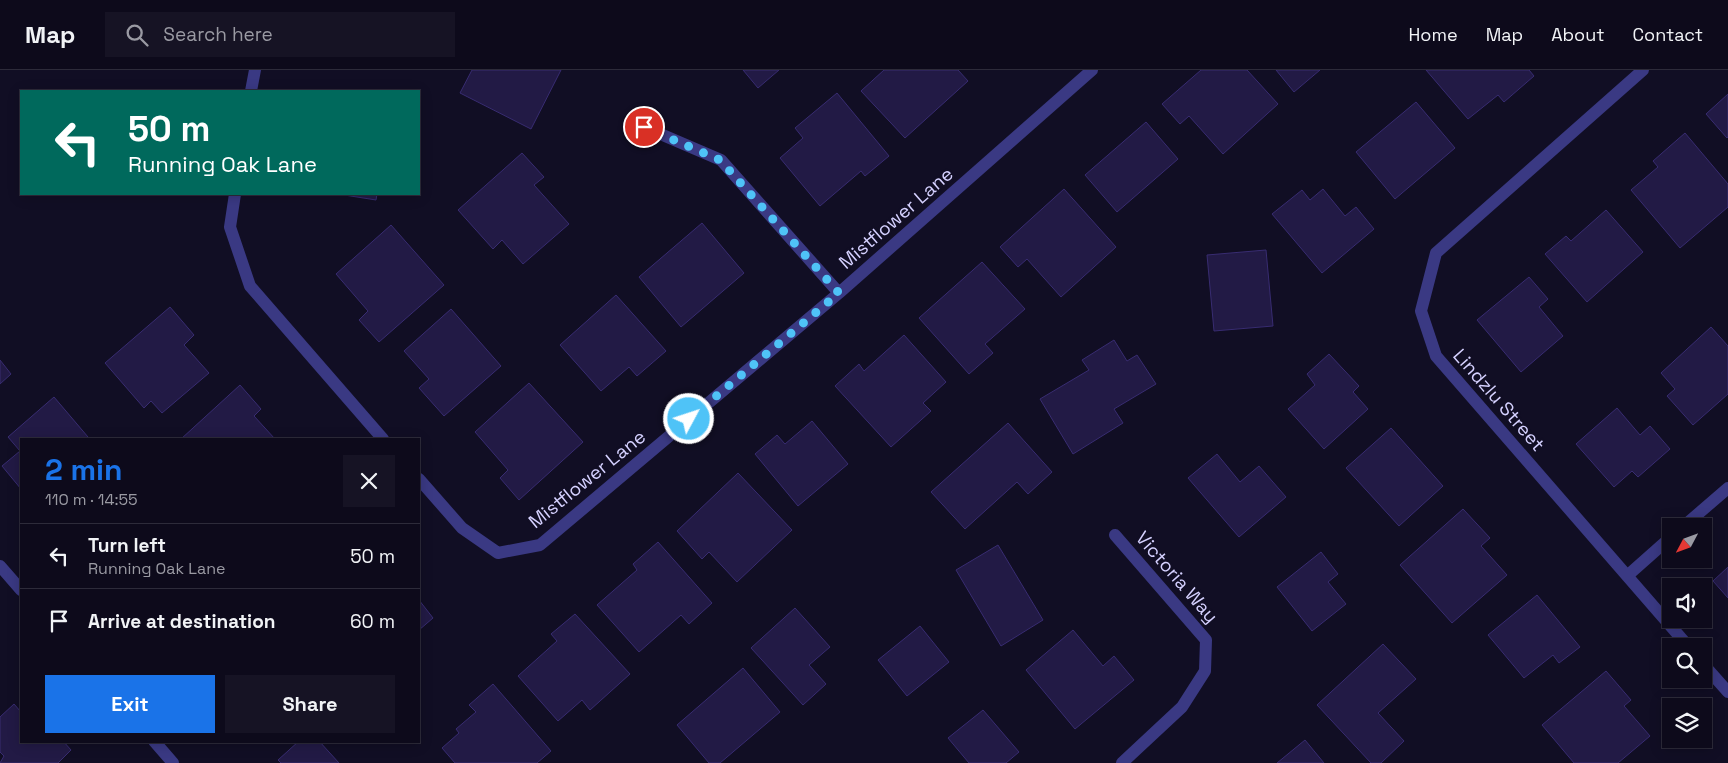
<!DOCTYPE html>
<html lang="en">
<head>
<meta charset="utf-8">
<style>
  body { margin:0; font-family:"Space Grotesk",sans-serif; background:#161324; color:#f1f3f6; height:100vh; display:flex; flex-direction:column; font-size:19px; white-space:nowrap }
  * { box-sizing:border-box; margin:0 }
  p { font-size:16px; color:#9a9aa3 }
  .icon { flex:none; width:28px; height:28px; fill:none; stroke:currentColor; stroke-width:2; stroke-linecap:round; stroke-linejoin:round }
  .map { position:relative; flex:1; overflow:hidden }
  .sheet { position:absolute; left:20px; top:368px; width:400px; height:305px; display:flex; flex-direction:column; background:#0d0a1b; border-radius:0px; box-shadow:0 2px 12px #0003,0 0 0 1px #2d2b3a }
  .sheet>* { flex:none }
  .top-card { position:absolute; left:20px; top:20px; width:400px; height:105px; border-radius:0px; box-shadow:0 2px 12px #0003,0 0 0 1px #2d2b3a; background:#00695c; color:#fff; overflow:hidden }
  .needle { width:32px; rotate:229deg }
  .fabs { position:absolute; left:1662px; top:448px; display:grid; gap:10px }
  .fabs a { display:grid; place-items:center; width:50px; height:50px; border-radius:0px; background:#0d0a1b; box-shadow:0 2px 12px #0003,0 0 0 1px #2d2b3a; font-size:25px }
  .pin { position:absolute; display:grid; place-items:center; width:42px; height:42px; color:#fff; margin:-21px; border:2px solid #fff; border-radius:50%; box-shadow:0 1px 5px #0007 }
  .me { position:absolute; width:55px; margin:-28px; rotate:50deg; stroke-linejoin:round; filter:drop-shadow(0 0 4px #0008) }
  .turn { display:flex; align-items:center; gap:18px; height:105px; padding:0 25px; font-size:22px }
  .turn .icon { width:65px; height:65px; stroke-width:2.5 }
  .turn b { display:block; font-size:35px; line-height:42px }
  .round { display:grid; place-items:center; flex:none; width:52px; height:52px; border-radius:0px; background:#161324 }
  .head { display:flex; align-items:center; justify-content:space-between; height:85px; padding:0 25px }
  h1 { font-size:30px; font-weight:700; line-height:38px; color:#1a73e8 }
  .primary-button { display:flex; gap:10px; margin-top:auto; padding:10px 25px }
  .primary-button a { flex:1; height:58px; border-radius:0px; background:#1a73e8; color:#fff; font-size:20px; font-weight:700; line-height:58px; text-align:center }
  .primary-button a+a { background:#161324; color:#f1f3f6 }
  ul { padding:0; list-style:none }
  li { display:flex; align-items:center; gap:15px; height:65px; padding:0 25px; border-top:1px solid #2d2b3a }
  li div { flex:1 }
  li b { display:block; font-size:19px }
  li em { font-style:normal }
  header { display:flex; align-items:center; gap:30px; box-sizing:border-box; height:70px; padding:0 25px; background:#0d0a1b; border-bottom:1px solid #2d2b3a }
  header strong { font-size:24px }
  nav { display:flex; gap:28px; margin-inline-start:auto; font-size:18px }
  .search { width:350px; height:45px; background:#161324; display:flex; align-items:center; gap:12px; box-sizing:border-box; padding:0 18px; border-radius:0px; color:#9a9aa3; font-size:19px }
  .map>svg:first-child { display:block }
  .building { fill:#221a45; stroke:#382c71 }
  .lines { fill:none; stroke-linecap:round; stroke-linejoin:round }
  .minor { stroke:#3a3983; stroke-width:12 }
  .route { stroke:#4fc3f7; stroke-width:9; stroke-dasharray:0 16.2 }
  .labels { text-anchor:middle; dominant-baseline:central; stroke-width:4.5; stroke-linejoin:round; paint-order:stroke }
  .street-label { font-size:19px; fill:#d5d1ff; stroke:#110e24 }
</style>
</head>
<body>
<header>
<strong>Map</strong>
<div class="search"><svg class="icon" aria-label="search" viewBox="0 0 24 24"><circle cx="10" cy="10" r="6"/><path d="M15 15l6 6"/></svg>Search here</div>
<nav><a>Home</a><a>Map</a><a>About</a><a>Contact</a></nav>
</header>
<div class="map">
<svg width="1728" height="693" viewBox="0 0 1728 693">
  <rect width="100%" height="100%" fill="#110e24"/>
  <!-- building -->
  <path class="building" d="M472,0H561L531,59L460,23Z
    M743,0H779L758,18Z
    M884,0H958L968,11L905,68L861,21Z
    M1201,0H1247L1278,34L1223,84L1189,46L1180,54L1162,34Z
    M1276,0H1320L1294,22Z
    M1426,0H1529L1534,6L1504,32L1498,25L1468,49Z
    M837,23L889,86L865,106L861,101L820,136L780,88L803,68L795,58Z
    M1728,24V67L1727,68L1706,44Z
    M1416,32L1455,78L1395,129L1356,82Z
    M1146,52L1178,89L1117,142L1085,105Z
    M1685,63L1728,114V137L1680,178L1631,120L1658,97L1653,91Z
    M522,83L544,107L534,115L569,154L523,194L502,170L493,179L458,140Z
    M1064,119L1116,177L1061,227L1027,189L1018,197L1000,177Z
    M1323,119L1345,146L1356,137L1374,159L1322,203L1272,144L1302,120L1310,130Z
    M338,124H377L376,130Z
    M1606,140L1643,182L1587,232L1545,184L1566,166L1571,171Z
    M702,153L744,203L681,257L639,207Z
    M391,155L444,215L379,272L359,250L368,241L336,204Z
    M1266,180L1273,256L1214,261L1207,185Z
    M982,192L1025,239L985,274L993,283L969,304L919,248Z
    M1529,207L1548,229L1539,237L1563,266L1521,302L1477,250Z
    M616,225L666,281L637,306L629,297L601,321L560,275Z
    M170,237L194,265L184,275L209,303L162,343L151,331L144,338L105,293Z
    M451,239L501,296L444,346L419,318L429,309L404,281Z
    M1711,257L1728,276V324L1693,355L1667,326L1675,319L1661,303Z
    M904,265L946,312L923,333L931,341L891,377L835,316L859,294L864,301Z
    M1114,270L1127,291L1137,285L1156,314L1114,339L1123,353L1073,384L1040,329L1089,300L1082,290Z
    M1329,284L1359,316L1353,322L1368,339L1324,379L1288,339L1315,315L1307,304Z
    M0,290L11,304L0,314Z
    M529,313L583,372L519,430L500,408L508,400L475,362Z
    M240,315L261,339L254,346L275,369H181Z
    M54,327L88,367L86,369H21V419L2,396L20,381L8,367Z
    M1617,338L1640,365L1650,356L1670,379L1638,407L1632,401L1614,417L1576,374Z
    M812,351L848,394L798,436L755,384L777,365L785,374Z
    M1008,353L1052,402L1028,424L1017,412L965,459L931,422Z
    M1391,358L1443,416L1399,456L1346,398Z
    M1217,384L1240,412L1259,396L1286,427L1239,467L1188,408Z
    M738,403L792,460L737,512L709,482L702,489L677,461Z
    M1463,439L1490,468L1481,476L1507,505L1452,553L1400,495Z
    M658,472L712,533L689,554L681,545L639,582L597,535L637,500L633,494Z
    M998,475L1043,550L1001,576L956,500Z
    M1321,482L1338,504L1328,512L1346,534L1312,561L1277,517Z
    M1728,497V528L1713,511Z
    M1537,525L1580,577L1559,593L1553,585L1524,608L1488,565Z
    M419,530L433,548L419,560Z
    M795,538L830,577L809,595L826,614L803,635L751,578Z
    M575,544L630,604L590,640L582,630L558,651L518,606L557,571L551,564Z
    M920,556L949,592L907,626L878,590Z
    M1073,560L1103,596L1114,586L1134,610L1075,659L1026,600Z
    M1383,574L1416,609L1378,643L1404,671L1381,693H1371L1317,635Z
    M743,598L780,642L720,693H709L677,655Z
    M1606,601L1631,630L1624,636L1650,666L1618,693H1574L1542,655Z
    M493,614L551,681L537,693H455L442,678L459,663L456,659L476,642L469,635Z
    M14,634L21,642V671H63L71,680L58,693H0L4,686L0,682V647Z
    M983,640L1019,682L1006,693H969L948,668Z
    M1305,670L1324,693H1277Z
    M299,671H319L339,693H281L278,690Z"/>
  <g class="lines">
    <!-- minor -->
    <path class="minor" d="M1643,0L1436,183L1421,241L1436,286L1688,576
      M251,21L255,0
      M644,57L721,90L839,223
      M235,124L230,157L250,216L383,369
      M419,409L462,458L498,483L540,475L839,223L1092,0
      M1684,456L1728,418
      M1115,465L1206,570L1205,601L1182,637L1122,693
      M0,496L21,520
      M1627,506L1671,467
      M1704,595L1728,622
      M154,671L173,693"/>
  </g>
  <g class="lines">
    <!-- route -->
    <path class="route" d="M644,57L720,90L839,223L689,349"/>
  </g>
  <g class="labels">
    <!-- street labels -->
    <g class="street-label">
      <text transform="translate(896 148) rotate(-41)">Mistflower Lane</text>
      <text transform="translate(1499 330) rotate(49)">Lindzlu Street</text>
      <text transform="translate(587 409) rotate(-39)">Mistflower Lane</text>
      <text transform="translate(1177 507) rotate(49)">Victoria Way</text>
    </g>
  </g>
</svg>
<div class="fabs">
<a><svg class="needle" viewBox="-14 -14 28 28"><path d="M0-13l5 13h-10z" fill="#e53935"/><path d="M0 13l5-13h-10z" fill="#9a9aa3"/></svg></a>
<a><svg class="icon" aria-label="sound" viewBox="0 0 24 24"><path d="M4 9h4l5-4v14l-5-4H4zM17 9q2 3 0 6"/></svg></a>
<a><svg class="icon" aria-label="search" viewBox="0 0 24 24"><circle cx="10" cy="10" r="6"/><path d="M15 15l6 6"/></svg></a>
<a><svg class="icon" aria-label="layers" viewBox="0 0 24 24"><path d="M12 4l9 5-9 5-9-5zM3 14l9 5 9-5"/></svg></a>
</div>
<div class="pin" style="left:644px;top:57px;background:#d93025"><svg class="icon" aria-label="arrive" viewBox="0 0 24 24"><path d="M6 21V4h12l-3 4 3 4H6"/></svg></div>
<svg class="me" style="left:689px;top:349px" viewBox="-20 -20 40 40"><circle r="17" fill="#4fc3f7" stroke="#fff" stroke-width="3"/><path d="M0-11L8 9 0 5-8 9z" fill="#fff"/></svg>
<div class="top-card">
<div class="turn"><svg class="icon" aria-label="left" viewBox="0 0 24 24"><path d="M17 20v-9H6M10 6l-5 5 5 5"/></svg><div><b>50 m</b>Running Oak Lane</div></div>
</div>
<section class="sheet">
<div class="head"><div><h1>2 min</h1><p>110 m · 14:55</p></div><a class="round"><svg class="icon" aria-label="close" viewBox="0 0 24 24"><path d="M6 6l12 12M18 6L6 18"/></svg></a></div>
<ul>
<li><svg class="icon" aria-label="left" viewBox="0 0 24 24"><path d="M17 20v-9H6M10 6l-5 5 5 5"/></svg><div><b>Turn left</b><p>Running Oak Lane</p></div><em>50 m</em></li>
<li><svg class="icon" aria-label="arrive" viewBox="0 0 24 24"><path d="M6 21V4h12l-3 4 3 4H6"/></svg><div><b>Arrive at destination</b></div><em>60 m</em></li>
</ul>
<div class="primary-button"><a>Exit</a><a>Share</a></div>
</section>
</div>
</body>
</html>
